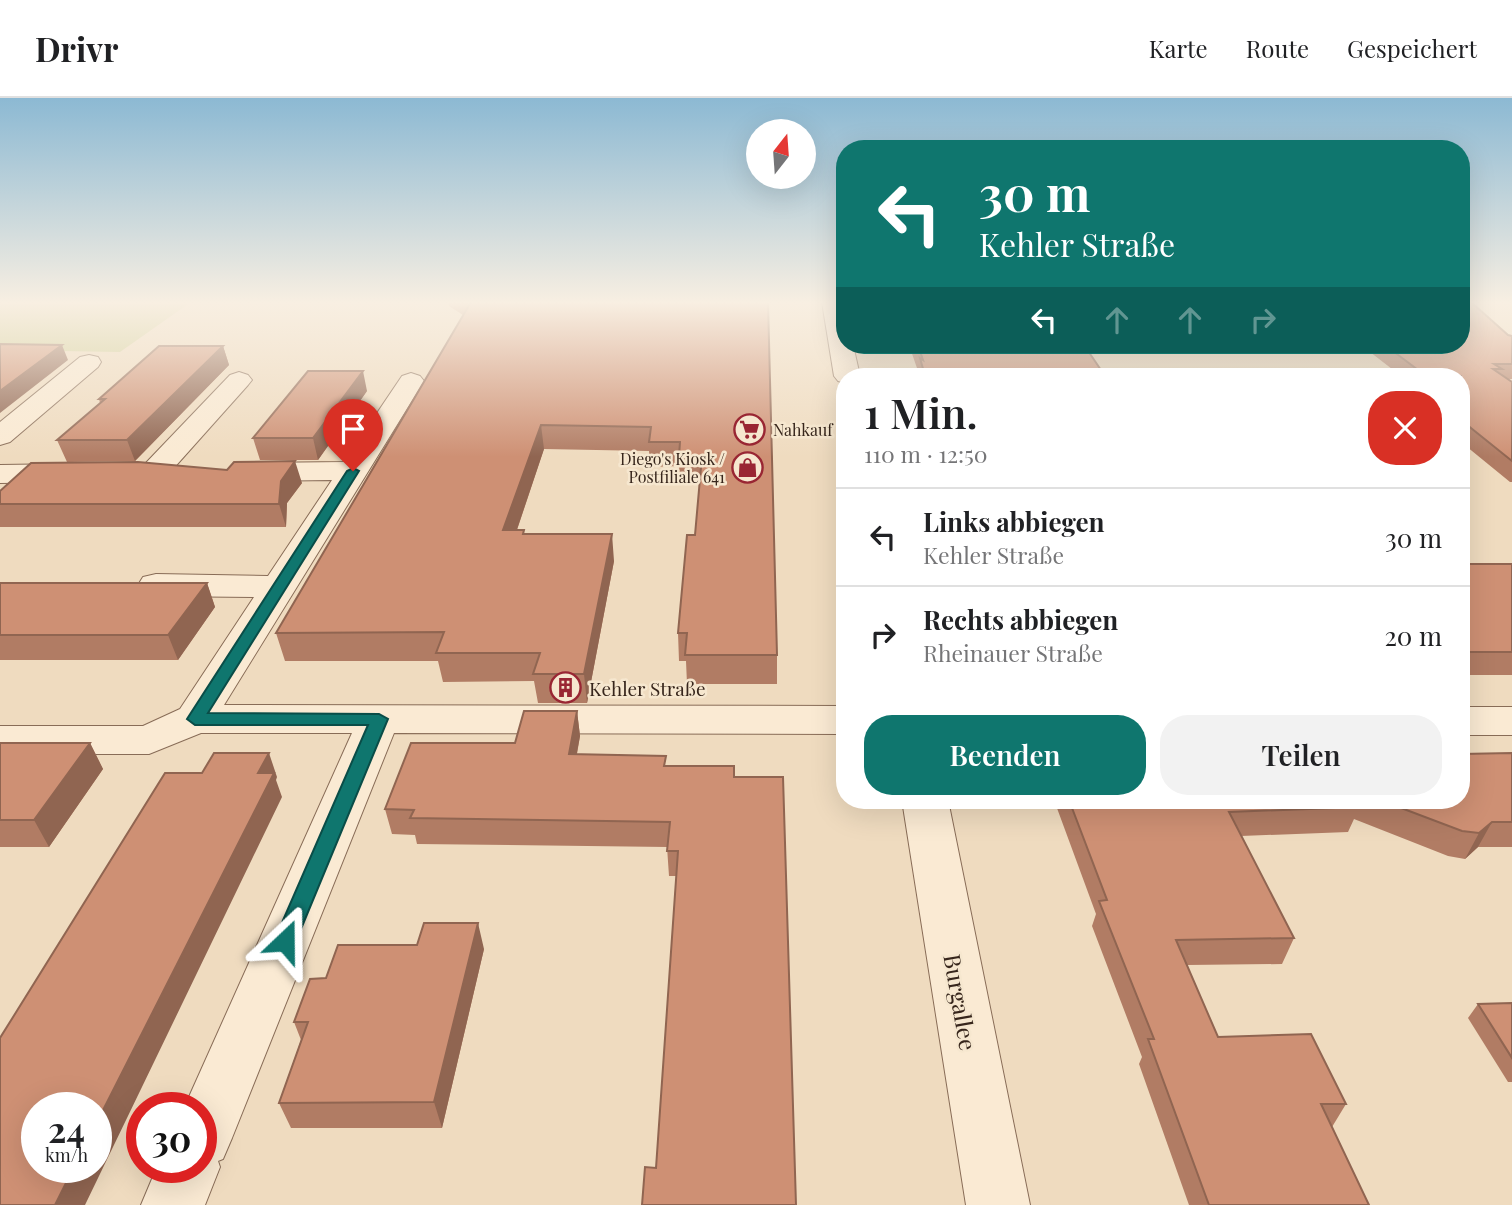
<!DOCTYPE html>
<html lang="de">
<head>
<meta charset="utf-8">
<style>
  body { margin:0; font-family:"Playfair Display",serif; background:#f2f2f2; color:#202124; height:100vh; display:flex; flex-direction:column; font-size:26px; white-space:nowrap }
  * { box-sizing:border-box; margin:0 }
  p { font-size:23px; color:#757577 }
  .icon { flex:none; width:38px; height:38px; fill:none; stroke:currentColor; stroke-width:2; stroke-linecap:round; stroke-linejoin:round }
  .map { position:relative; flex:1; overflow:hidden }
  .details { position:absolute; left:836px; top:270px; width:634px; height:441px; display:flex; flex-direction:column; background:#fff; border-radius:28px; box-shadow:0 7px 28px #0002 }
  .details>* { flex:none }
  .top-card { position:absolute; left:836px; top:42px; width:634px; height:214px; border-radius:28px; box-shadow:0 7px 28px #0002; background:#0f766e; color:#fff; overflow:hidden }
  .needle { width:46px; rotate:17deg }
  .controls { position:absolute; left:746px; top:21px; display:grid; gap:14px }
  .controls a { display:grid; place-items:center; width:70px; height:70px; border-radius:50%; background:#fff; box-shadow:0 7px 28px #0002; font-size:35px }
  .speed { position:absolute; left:21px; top:994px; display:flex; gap:14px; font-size:35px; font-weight:700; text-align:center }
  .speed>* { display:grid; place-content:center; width:91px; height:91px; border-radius:50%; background:#fff; box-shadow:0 7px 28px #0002; line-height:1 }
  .speed small { font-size:18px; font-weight:400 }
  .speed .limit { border:10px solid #d22; background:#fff; color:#111 }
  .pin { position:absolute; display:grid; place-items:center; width:60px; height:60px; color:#fff; margin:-72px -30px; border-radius:50% 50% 50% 0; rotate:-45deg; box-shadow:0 0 7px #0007 }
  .pin .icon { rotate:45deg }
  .me { position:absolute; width:77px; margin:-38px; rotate:23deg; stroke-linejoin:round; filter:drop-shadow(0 0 5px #0008) }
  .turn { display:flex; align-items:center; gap:24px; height:147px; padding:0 28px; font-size:32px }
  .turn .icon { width:91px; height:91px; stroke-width:2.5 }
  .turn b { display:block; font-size:49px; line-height:60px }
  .lanes { display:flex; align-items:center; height:66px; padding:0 28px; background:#0003; justify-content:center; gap:35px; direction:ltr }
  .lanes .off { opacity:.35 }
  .round { display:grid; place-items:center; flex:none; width:74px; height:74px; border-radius:28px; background:#f2f2f2 }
  .summary { display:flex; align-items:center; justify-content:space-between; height:119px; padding:0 28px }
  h1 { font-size:42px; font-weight:600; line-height:52px }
  .primary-button { display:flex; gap:14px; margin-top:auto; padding:14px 28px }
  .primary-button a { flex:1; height:80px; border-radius:28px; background:#0f766e; color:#fff; font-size:28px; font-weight:600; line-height:80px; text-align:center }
  .primary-button a+a { background:#f2f2f2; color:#202124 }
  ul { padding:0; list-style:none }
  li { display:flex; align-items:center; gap:21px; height:98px; padding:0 28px; border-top:2px solid #e0e0e0 }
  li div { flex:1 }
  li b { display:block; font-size:26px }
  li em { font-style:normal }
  header { display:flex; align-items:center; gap:42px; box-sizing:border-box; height:98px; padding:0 35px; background:#fff; border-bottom:2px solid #e0e0e0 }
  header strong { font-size:33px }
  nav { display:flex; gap:38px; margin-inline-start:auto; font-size:24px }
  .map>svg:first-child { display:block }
  .green { fill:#cdcd93 }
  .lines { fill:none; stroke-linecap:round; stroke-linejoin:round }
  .minor-casing { stroke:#886c57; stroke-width:2 }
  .tertiary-casing { stroke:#886c57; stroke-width:2 }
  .minor { fill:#faead3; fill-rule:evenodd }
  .tertiary { fill:#faead3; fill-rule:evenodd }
  .wall { fill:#b17c64 }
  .shaded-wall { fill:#906551 }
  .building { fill:#ce9074; stroke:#906551; stroke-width:2 }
  .route { fill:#0f766e; stroke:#0a4d48; stroke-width:2 }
  .labels { text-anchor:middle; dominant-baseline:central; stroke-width:5; stroke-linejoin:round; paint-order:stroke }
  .far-poi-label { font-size:16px; fill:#37261c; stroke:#f6e7cf; text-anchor:start }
  .poi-label { font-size:19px; fill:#37261c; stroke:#f6e7cf; text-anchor:start }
  .near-street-label { font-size:23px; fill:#37261c; stroke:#f6e7cf }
</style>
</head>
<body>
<header>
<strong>Drivr</strong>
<nav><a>Karte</a><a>Route</a><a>Gespeichert</a></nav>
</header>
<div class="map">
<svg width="1512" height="1107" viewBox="0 0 1512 1107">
  <rect width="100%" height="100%" fill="#efdbbf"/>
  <!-- green -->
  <path class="green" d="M0,204H191L120,254L0,252Z"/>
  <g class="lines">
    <defs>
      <path id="minor" d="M89,257L98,259L101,264L98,269L10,344L0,347V324L80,259Z
        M239,274L248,277L252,282L248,287L164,381L153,384L142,381L138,375L142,369L230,277Z
        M411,275L420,278L424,283L224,607L845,608V636L394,635L232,1040L223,1061L218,1063L220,1069L205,1107H141L157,1069H201V1010H184L352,635H201L149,656H0V628H143L180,611L254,499L156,498L143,495L138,487L143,479L156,476L268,478L332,382L246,383L235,380L231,374L235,368L246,365L344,364L402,278Z
        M70,366L81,369L85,375L81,381L70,384L0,385V367Z
        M1461,609H1512V637H1461Z"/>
      <path id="tertiary" d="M822,204H844L845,247H853L860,278H845V285L838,283L834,278Z
        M902,702H948L1030,1107H966Z"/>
    </defs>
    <!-- minor casing -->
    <use href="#minor" class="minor-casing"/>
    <!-- tertiary casing -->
    <use href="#tertiary" class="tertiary-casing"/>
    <!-- minor -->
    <use href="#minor" class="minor"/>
    <!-- tertiary -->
    <use href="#tertiary" class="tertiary"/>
  </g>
  <!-- wall -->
  <path class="wall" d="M449,204H768L777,557V586H687L686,563H679L678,535L695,437L700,382H680L679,368L650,369L649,353L544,351L517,432L524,436L614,463L587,605H538L534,583L443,584L438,563H285L276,535L463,217L449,208Z
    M1508,237L1512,238V281H1507L1512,284V384H1510L1461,344V278H1401L1361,247H1461Z
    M909,247H1084L1105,278H918V273Z
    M223,248L229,267L135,363L67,364L57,342L100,305L99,301Z
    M367,293L318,362H260L253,340Z
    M302,385L287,405L286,429H0V393Z
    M1461,466H1512V577H1461Z
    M0,485H207L215,509L178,562H0Z
    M577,613L580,638L577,656L666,668H734L656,1070L676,778H669L667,749L417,746L415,737L392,736L385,711Z
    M0,645H90L103,671L49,749H0Z
    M1512,655V749H1478L1465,761L1448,758L1354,721L1348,734L1241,738L1294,840L1282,866L1187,867L1218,939L1346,1006L1332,1029L1369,1107H1189L1139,966L1142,959L1092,828L1096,816L1054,702H1461Z
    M484,851L442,1030H291L279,1005L301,942L294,924L326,880Z
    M1512,905V984H1508L1468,920L1478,906Z"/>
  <!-- shaded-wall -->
  <path class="shaded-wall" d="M62,247L68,262L0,315V293Z
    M223,248L229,267L135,363L127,342Z
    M363,273L367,293L318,362L313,340Z
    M541,327L544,351L508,458L503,432Z
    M295,363L302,385L287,405L286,429L279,406L281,383Z
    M612,436L614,463L587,605L584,576Z
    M207,485L215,509L178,562L168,537Z
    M577,613L580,638L572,681L569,656Z
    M90,645L103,671L49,749L34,722Z
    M269,655L277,679L276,682L282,699L85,1107H55L74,1069H96V1026L258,675Z
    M1492,724L1478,749L1465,761L1479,735Z
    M478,825L484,851L442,1030L434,1004Z"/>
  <!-- building -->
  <path class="building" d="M471,204H768L777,557H685L687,535H678L687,437H695L702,358H679L680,344H649L651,329L541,327L503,432H524L523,436H612L584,576H533L540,555H436L444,534L276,535Z
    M1461,204H1471L1508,237L1512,238V266H1494L1502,271H1493L1512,284V363L1461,322V305H1462H1461V278H1426L1385,247H1461Z
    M0,246L62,247L0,293Z
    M918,247H1084L1105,278H925L920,260L923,262Z
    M159,248H223L127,342H57L105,301H99Z
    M308,273H363L313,340H253Z
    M295,363L281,383L279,406H0V393L31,365L138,364L227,372L234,364Z
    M1461,466H1512V554H1461Z
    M0,485H207L168,537H0Z
    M524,613H577L569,656L666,658L664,668H734V679H783L796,1107H642L645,1069L656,1070L678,753H667L670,724L410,720L414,712L385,711L411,645H515Z
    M0,645H90L34,722H0Z
    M214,655H269L258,675H274L96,1026V1010H37V1069H74L55,1107H0V940L165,675H202Z
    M1512,655V724H1492L1479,735L1462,733L1380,702H1461V656Z
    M1069,702H1355L1360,709L1229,714L1294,840L1176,842L1218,939L1311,936L1346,1006H1321L1369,1107H1209L1148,941H1154L1099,803L1107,802Z
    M424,825H478L434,1004L279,1005L308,924H294L310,881L326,880L338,847H417Z
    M1512,905V960L1478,906Z"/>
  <!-- sky -->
  <linearGradient id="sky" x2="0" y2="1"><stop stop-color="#8cb9d3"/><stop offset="0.57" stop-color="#f8efe2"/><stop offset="1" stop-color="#f8efe2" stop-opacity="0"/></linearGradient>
  <rect width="1512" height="359" fill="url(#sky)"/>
  <!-- route -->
  <path class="route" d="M353,370L359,373L208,615L379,616L388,621L296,843L293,849L285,852L277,849L274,843L368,627H195L187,621L347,373Z"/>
  <!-- icons -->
  <defs>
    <symbol id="supermarket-ring" viewBox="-11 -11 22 22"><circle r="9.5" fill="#f6e7cf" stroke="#992633" stroke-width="1.5"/><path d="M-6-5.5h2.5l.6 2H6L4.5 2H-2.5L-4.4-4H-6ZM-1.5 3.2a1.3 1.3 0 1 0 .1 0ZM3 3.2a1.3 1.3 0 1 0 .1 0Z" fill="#992633"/></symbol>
    <symbol id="shop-ring" viewBox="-11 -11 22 22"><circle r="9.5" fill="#f6e7cf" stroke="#992633" stroke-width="1.5"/><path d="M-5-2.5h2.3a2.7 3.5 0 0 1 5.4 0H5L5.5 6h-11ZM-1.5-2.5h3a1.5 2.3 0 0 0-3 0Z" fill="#992633"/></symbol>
    <symbol id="building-ring" viewBox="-11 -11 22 22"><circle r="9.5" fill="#f6e7cf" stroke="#992633" stroke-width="1.5"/><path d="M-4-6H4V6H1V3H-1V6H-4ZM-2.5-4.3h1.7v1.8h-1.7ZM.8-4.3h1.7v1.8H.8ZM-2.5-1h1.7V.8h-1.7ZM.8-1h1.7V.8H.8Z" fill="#992633"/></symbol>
  </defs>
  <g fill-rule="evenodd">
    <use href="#supermarket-ring" x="732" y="314" width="35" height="35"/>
    <use href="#shop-ring" x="730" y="352" width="35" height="35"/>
    <use href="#building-ring" x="548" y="572" width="35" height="35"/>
  </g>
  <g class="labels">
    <!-- far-poi labels -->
    <g class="far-poi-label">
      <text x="773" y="331">Nahkauf</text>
      <text x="725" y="360" text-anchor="end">Diego's Kiosk /<tspan x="725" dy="18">Postfiliale 641</tspan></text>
    </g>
    <!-- poi labels -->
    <g class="poi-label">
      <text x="589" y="590">Kehler Straße</text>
    </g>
    <!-- near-street labels -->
    <g class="near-street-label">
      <text transform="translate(961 904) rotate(80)">Burgallee</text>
    </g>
  </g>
</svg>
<div class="controls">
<a><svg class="needle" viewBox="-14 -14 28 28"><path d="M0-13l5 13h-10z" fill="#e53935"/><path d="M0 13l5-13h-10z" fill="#757577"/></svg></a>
</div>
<div class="speed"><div>24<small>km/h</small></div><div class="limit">30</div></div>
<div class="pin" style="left:353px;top:373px;background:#d93025"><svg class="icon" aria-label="arrive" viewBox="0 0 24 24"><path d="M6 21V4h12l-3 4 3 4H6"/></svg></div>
<svg class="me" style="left:285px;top:843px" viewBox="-20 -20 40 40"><path d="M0-17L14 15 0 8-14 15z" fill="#0f766e" stroke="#fff" stroke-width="4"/></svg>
<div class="top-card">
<div class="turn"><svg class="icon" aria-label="left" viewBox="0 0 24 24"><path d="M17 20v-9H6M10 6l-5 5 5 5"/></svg><div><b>30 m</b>Kehler Straße</div></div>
<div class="lanes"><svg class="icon" aria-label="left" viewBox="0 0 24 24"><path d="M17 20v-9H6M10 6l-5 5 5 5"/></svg><svg class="icon off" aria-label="ahead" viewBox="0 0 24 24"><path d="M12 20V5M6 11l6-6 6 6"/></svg><svg class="icon off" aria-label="ahead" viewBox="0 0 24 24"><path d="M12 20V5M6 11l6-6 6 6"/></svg><svg class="icon off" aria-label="right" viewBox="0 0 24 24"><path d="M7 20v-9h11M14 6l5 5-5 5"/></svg></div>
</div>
<section class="details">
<div class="summary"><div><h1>1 Min.</h1><p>110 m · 12:50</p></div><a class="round" style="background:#d93025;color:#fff"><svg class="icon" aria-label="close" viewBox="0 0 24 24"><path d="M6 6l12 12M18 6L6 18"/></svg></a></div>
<ul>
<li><svg class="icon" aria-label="left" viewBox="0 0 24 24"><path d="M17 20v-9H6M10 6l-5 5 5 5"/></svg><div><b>Links abbiegen</b><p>Kehler Straße</p></div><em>30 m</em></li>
<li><svg class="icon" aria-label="right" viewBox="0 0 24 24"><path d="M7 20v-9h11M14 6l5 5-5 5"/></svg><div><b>Rechts abbiegen</b><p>Rheinauer Straße</p></div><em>20 m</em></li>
</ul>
<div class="primary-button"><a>Beenden</a><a>Teilen</a></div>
</section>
</div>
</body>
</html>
